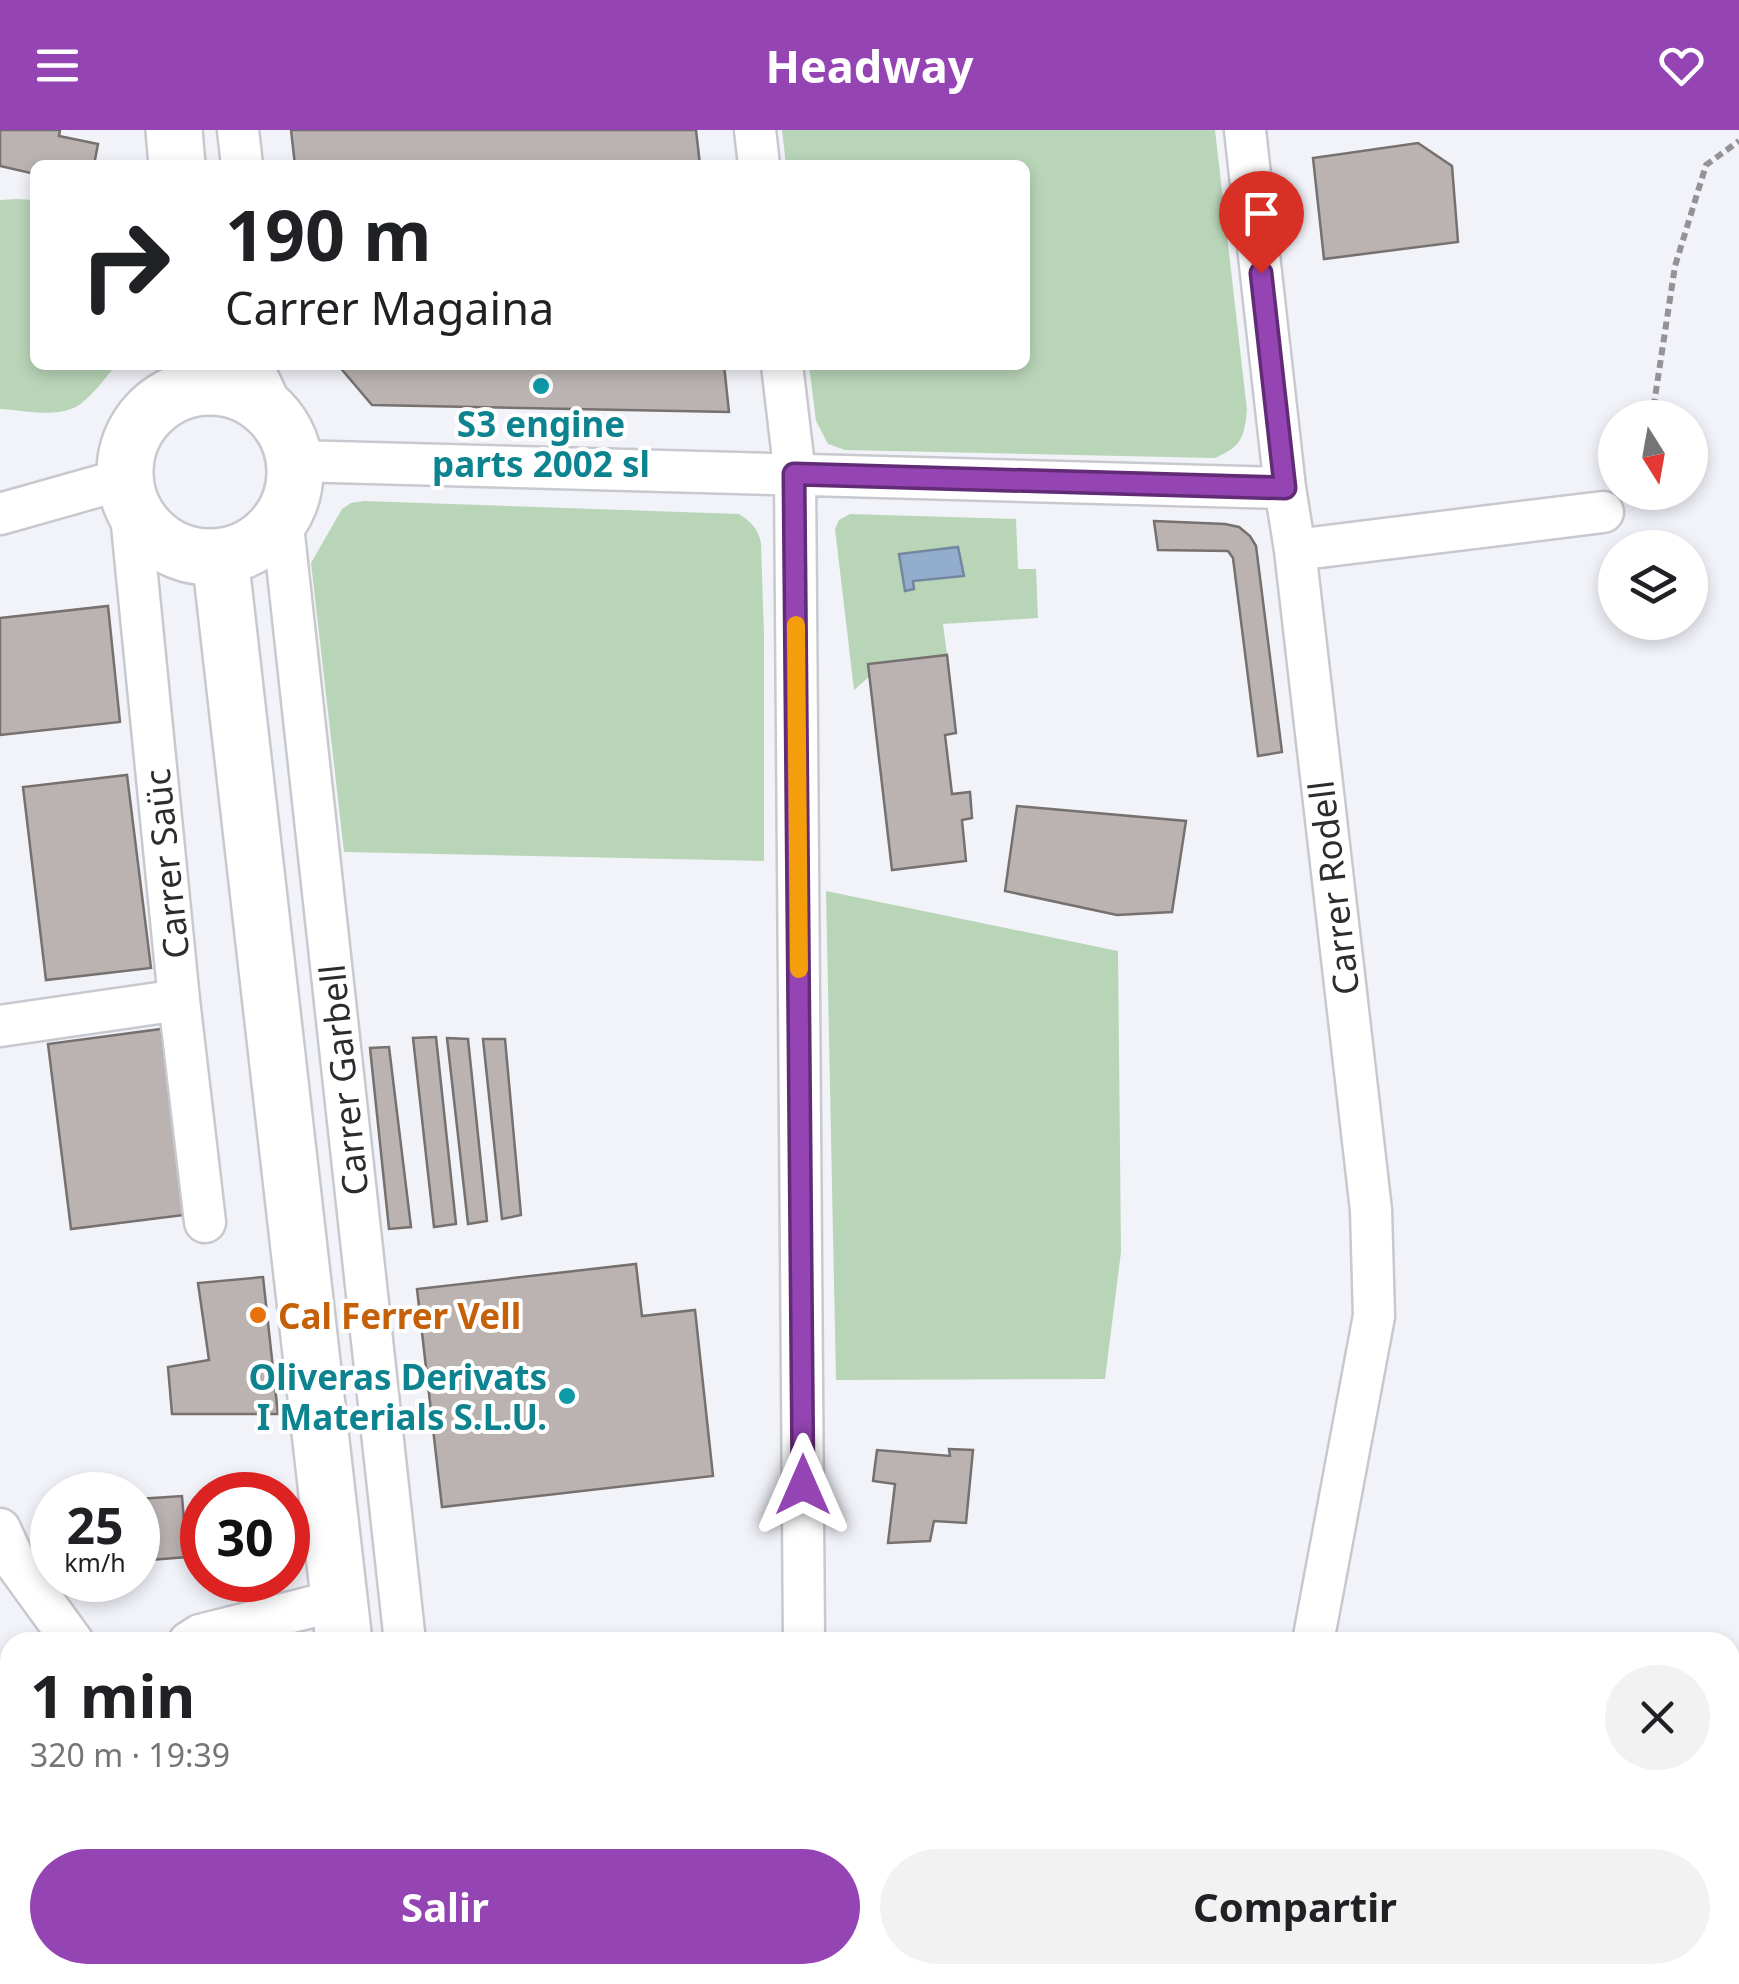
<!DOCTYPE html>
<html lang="es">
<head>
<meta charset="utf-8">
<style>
  body { margin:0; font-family:"Noto Sans",sans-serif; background:#f2f2f2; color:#202124; height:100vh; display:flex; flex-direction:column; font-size:38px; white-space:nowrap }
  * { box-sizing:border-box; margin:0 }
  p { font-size:32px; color:#757577 }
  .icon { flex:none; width:55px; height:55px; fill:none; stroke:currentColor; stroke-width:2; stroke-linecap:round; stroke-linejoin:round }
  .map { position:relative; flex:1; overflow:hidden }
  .side { position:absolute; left:0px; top:1502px; width:1740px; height:352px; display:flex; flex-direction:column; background:#fff; border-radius:30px 30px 0 0; box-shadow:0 5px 15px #0003 }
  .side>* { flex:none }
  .guide { position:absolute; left:30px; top:30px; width:1000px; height:210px; border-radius:15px; box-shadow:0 5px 15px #0003; background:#fff; color:#202124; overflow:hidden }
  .needle { width:65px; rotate:169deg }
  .tools { position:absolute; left:1598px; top:270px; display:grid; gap:20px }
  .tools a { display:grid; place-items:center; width:110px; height:110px; border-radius:50%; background:#fff; box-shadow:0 5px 15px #0003; font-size:50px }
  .speed { position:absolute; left:30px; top:1342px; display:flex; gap:20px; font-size:50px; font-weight:700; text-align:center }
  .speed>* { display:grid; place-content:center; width:130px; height:130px; border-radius:50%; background:#fff; box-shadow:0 5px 15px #0003; line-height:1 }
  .speed small { font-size:25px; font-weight:400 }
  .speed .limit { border:15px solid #d22; background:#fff; color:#111 }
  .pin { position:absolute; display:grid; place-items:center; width:85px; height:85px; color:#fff; margin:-102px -42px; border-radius:50% 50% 50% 0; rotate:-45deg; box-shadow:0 0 10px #0007 }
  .pin .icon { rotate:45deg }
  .me { position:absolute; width:110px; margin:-55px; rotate:0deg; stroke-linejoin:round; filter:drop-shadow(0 0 8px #0008) }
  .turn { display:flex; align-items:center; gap:35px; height:210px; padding:0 30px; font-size:45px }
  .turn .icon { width:130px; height:130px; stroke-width:2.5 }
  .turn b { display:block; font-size:70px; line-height:85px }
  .round { display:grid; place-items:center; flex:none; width:105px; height:105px; border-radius:52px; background:#f2f2f2 }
  .headline { display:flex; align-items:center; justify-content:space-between; height:170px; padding:0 30px }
  h1 { font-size:60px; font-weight:700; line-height:75px }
  .button { display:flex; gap:20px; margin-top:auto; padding:20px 30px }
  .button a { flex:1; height:115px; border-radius:60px; background:#9544b4; color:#fff; font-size:40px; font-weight:700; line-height:115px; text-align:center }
  .button a+a { background:#f2f2f2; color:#202124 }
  header { display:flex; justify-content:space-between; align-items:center; height:130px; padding:0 30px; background:#9544b4; color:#fff; font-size:45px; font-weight:700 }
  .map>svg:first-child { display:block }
  .green { fill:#b9d5b8 }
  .water { fill:#93aecd; stroke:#74879e; stroke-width:2.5 }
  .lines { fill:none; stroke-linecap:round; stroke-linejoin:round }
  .river { stroke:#93aecd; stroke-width:65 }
  .building { fill:#bab3b2; stroke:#76706f; stroke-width:2.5 }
  .street-casing { stroke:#c8c9cf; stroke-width:45 }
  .secondary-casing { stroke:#c8c9cf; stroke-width:60 }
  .path { stroke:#929297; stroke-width:6; stroke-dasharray:8 5; stroke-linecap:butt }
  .street { stroke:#fff; stroke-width:40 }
  .secondary { stroke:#fff; stroke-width:55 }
  .route-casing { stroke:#612c75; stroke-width:25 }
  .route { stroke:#9544b4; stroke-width:18 }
  .slow { stroke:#f59e0b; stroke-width:18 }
  .culture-dot { fill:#0f9aa8; stroke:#fff; stroke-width:4 }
  .food-dot { fill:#e8710a; stroke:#fff; stroke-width:4 }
  .labels { text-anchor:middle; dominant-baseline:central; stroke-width:8; stroke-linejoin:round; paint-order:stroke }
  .culture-label { font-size:35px; font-weight:bold; fill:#0d838f; stroke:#fff }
  .street-label { font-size:35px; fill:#2c2c2f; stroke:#fff }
  .food-label { font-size:35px; font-weight:bold; fill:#c56008; stroke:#fff; text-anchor:start }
</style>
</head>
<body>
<header><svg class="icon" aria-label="menu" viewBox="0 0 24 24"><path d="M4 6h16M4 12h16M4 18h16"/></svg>Headway<svg class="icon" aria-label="heart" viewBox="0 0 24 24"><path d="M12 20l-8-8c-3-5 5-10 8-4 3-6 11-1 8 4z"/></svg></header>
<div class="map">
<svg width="1739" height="1854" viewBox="0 0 1739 1854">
  <rect width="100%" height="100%" fill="#f2f3f9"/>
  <!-- green -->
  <path class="green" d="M782,0H1215L1247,280C1244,308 1242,316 1215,328L845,320L828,314L816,291L809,235H1025V35H786Z
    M16,69L35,70V235H116C105,248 87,274 71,279C50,287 22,280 0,279V70Z
    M364,371L739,384C751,392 758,398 761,413L764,505V731L344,722L311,433L342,379L351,373Z
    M850,384L1016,389L1018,439H1036L1038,488L943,494L947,525L869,534L870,546L854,560L835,399L839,390Z
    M826,761L1118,821L1121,1122L1105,1249L836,1250Z"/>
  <!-- water -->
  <path class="water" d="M958,417L964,446L913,451L914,459L905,461L899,424Z"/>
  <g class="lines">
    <!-- river -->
    <path class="river" d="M1730,1705L1739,1662
      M1699,1854L1700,1845"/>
  </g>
  <!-- building -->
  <path class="building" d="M0,0H60L59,6L98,14L94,35H35V44L0,36Z
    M291,0H696L700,35H295Z
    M1418,13L1452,36L1458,112L1324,129L1313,28Z
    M338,235H724L729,282L372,275Z
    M1154,391L1225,394L1239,397L1250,406L1256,416L1282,622L1258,626L1233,428L1228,421L1158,420Z
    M108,476L120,592L0,605V488Z
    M947,525L956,603L945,605L952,664L970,662L972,688L962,690L966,731L892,740L868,534Z
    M127,645L151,838L46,850L23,657Z
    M1017,676L1186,691L1172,782L1117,785L1005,761Z
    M161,899L184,1085L71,1099L48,914Z
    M436,907L456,1094L434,1097L413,908Z
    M447,908L468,909L487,1091L468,1094Z
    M483,909H505L521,1085L502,1089Z
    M389,917L411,1097L389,1099L370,918Z
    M636,1134L642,1186L695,1180L713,1346L442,1377L417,1159Z
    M263,1147L278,1284H172L168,1237L209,1230L198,1153Z
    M949,1319L973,1320L966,1393L934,1391L930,1411L888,1413L895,1354L873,1351L877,1320L950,1326Z
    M182,1366L187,1427L138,1431V1369Z
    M10,1529V1590L0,1596V1531Z
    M0,1685L10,1703V1721L0,1726Z
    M2,1792L10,1804V1845H16L0,1854V1793Z
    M121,1845H156L157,1854H89L88,1849Z
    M201,1845H270L271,1854H202Z"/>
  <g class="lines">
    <defs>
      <path id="street" d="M238,0L242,35
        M755,0L759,35
        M1245,0L1285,358L1295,420L1371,1080L1374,1186L1313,1512
        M252,235L278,290
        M782,235L795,345L804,1512
        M295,331L1285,358
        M130,375L179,870L205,1092
        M0,384L124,349
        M282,387L405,1512
        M1295,420L1603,382
        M0,896L179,870
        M0,1399L15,1432L73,1512
        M189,1512L200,1505L339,1470
        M0,1640L10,1635
        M277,1845L278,1854
        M444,1845L445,1854
        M807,1845V1854
        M37,1854L49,1845
        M1250,1854L1252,1845"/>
      <path id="secondary" d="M174,0L177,35
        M125 342a85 85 0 1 1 170 0a85 85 0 1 1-170 0Z
        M220,427L344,1512
        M381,1845L382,1854"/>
    </defs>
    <!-- street casing -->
    <use href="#street" class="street-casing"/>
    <!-- secondary casing -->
    <use href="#secondary" class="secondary-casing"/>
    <!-- path -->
    <path class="path" d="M1647,288L1654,274L1675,136L1706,35L1739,11"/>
    <!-- street -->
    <use href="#street" class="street"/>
    <!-- secondary -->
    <use href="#secondary" class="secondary"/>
  </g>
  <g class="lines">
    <defs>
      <path id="route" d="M803,1355L794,344L1285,358L1261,143"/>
    </defs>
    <!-- route casing -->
    <use href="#route" class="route-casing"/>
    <!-- route -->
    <use href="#route" class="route"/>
    <!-- slow -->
    <path class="slow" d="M796,495L799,839"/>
  </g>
  <!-- markers -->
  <g class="culture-dot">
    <circle cx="541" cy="256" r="10"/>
    <circle cx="567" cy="1266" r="10"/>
  </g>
  <circle class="food-dot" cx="258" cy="1185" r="10"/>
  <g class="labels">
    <!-- culture labels -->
    <g class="culture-label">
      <text x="541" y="293">S3 engine<tspan x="541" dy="40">parts 2002 sl</tspan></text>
      <text x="547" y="1246" text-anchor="end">Oliveras Derivats<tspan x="547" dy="40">I Materials S.L.U.</tspan></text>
    </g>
    <!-- street labels -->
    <g class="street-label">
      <text transform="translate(166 734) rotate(-96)">Carrer Saüc</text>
      <text transform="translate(1333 758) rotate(-97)">Carrer Rodell</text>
      <text transform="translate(343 950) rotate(-96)">Carrer Garbell</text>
    </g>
    <!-- food labels -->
    <g class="food-label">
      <text x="278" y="1185">Cal Ferrer Vell</text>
    </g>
  </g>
</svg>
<div class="tools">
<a><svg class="needle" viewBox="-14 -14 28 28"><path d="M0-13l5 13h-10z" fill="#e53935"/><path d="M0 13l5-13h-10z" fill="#757577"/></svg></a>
<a><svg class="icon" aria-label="layers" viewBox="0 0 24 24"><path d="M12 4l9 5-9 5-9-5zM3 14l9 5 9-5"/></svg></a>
</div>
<div class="speed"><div>25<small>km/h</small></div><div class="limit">30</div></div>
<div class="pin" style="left:1261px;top:143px;background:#d93025"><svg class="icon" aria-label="arrive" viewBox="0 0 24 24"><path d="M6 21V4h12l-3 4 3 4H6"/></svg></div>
<svg class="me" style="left:803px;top:1355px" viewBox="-20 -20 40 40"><path d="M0-17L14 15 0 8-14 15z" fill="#9544b4" stroke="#fff" stroke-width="4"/></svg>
<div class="guide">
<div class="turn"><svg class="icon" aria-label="right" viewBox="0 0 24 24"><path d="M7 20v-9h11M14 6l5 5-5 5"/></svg><div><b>190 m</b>Carrer Magaina</div></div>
</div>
<section class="side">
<div class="headline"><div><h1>1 min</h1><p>320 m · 19:39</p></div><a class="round"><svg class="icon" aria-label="close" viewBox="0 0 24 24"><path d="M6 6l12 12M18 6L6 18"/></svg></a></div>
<div class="button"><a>Salir</a><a>Compartir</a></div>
</section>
</div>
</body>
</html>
